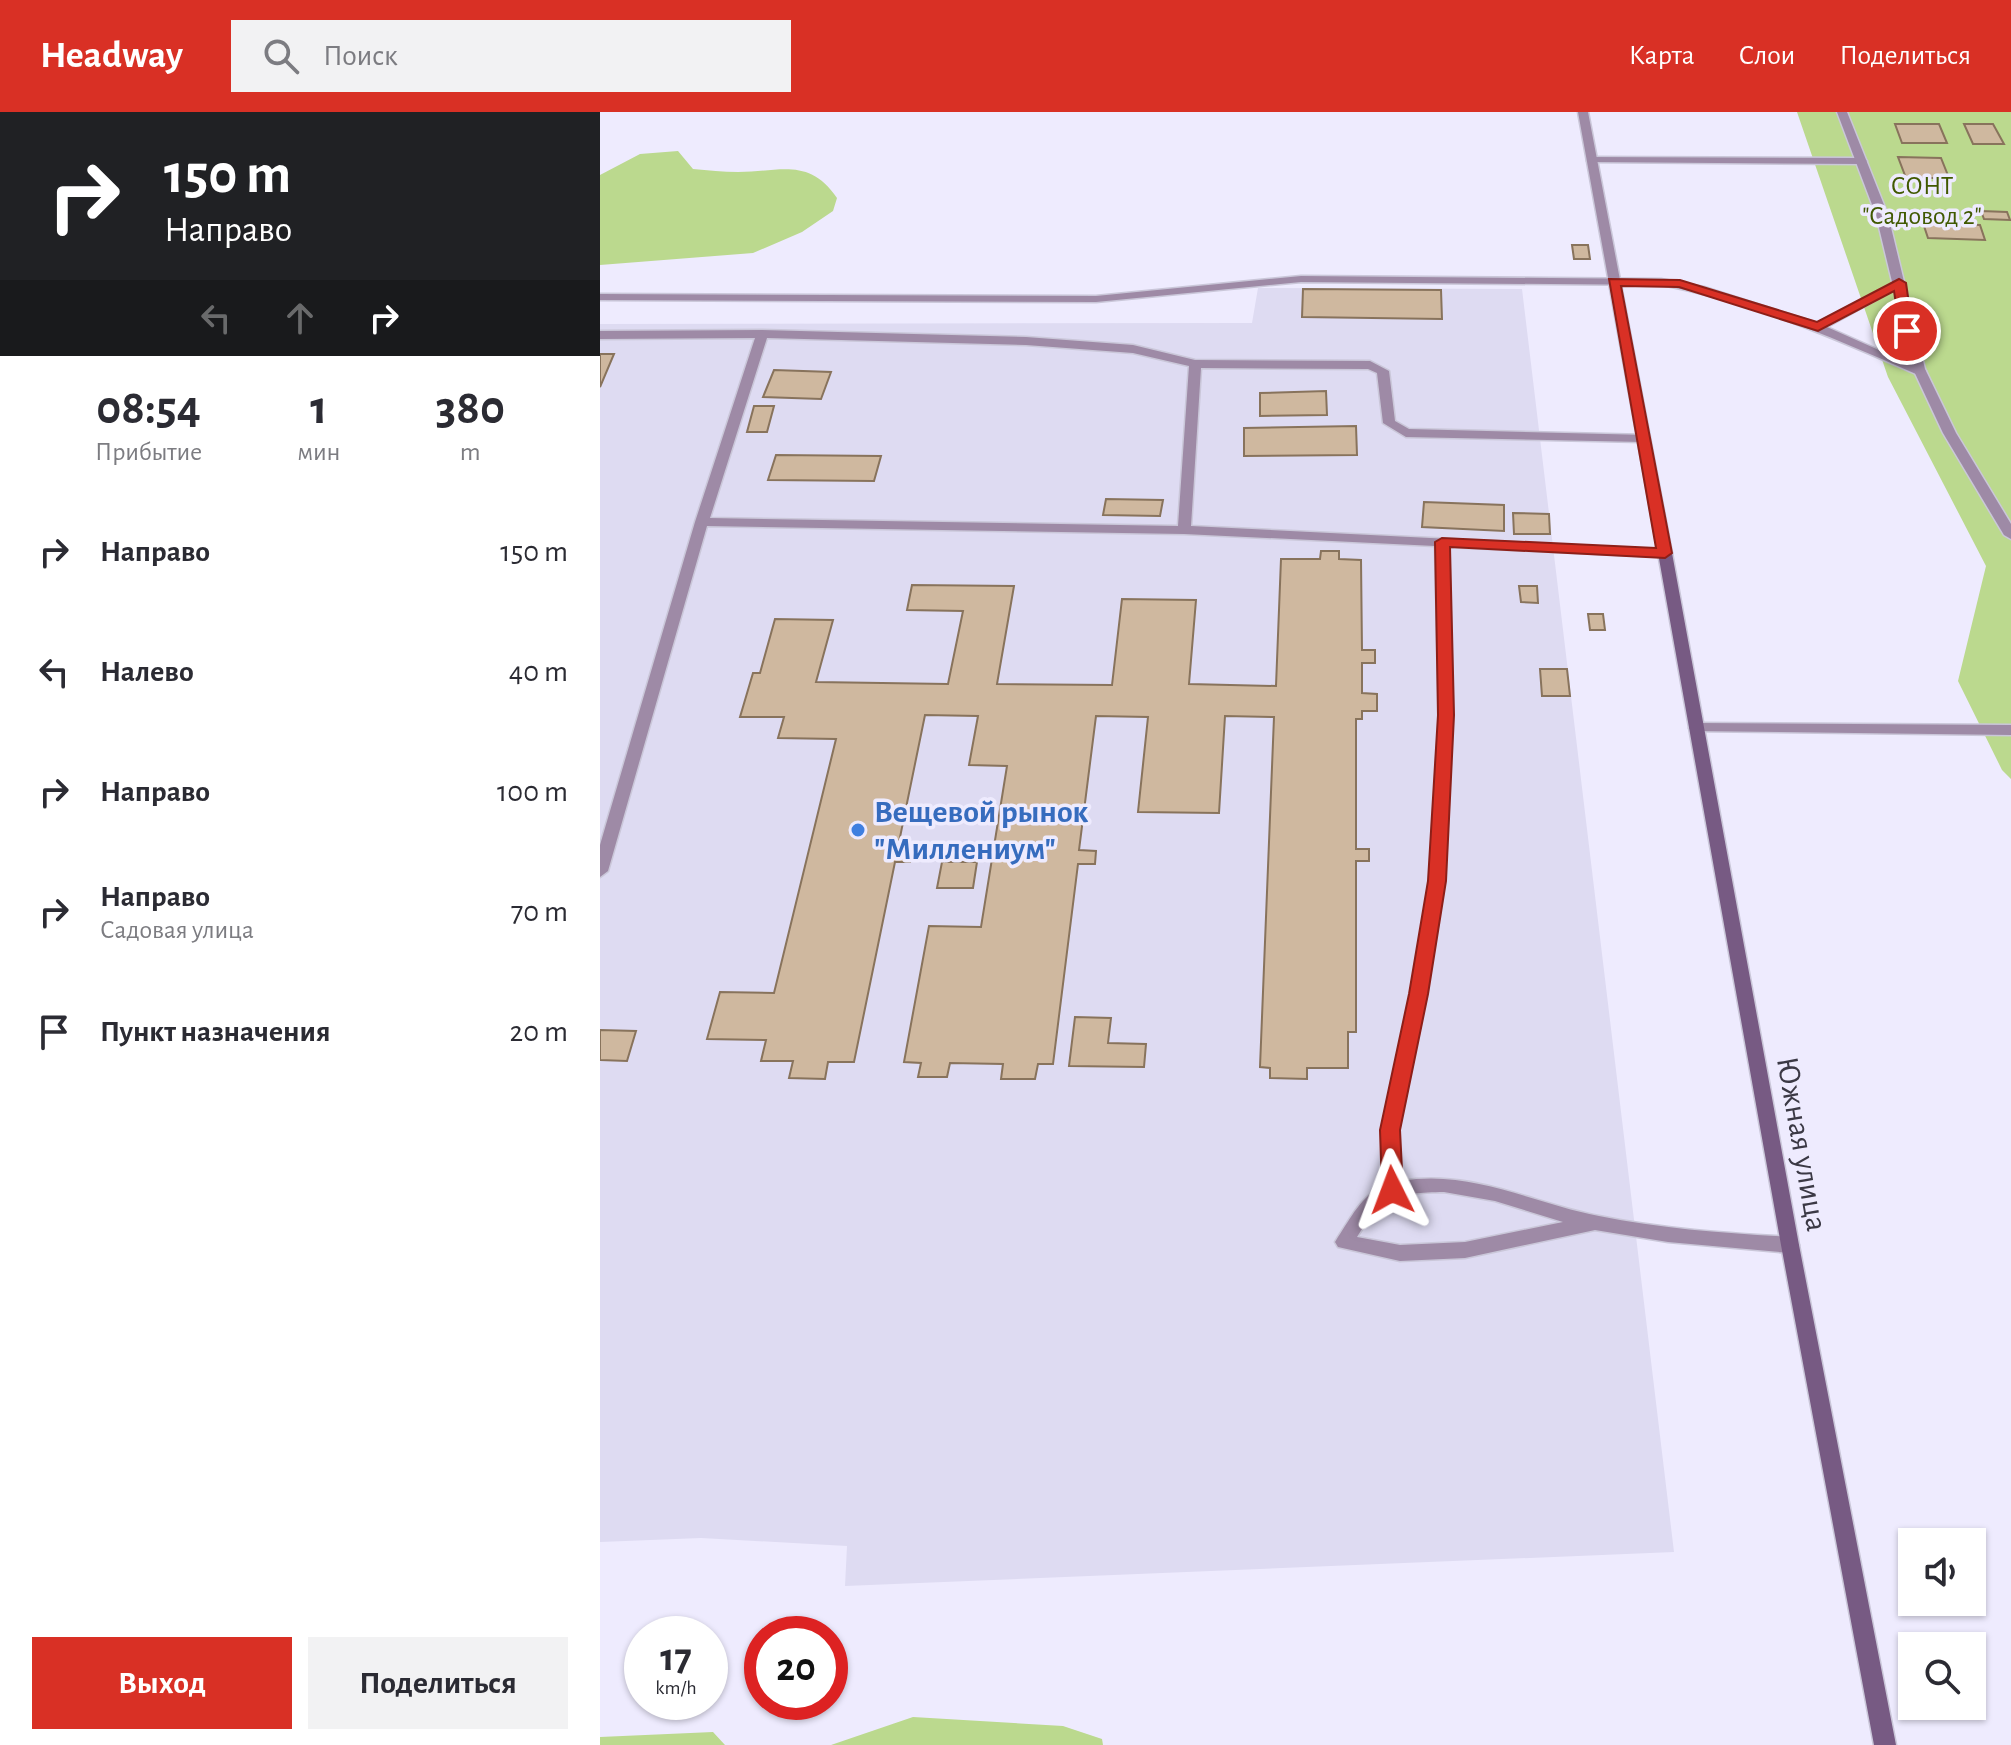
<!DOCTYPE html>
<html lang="ru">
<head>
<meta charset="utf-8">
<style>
  body { margin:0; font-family:"Alegreya Sans",sans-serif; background:#f2f2f3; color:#2b2b33; height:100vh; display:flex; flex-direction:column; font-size:30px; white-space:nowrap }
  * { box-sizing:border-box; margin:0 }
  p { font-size:26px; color:#7c7c81 }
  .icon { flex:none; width:44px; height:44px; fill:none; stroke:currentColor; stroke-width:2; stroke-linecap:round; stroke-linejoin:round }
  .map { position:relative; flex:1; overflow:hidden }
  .panel { display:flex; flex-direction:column; background:#fff; width:600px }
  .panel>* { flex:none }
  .guide { background:#202124; color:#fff; overflow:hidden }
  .controls { position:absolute; left:1298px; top:1416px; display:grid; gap:16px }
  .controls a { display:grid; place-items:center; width:88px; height:88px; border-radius:0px; background:#fff; box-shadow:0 2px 6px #0004; font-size:40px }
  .speed { position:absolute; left:24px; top:1504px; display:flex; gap:16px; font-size:40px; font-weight:700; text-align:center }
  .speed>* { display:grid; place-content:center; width:104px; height:104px; border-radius:50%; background:#fff; box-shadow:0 2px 6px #0004; line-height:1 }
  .speed small { font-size:20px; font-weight:400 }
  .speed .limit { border:12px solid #d22; background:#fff; color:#111 }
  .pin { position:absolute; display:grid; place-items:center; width:68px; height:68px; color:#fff; margin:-34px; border:4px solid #fff; border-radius:50%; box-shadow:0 2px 8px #0007 }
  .me { position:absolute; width:88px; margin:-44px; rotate:357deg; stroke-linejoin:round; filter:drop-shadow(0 0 6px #0008) }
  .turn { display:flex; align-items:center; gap:28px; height:168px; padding:0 32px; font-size:36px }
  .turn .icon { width:104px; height:104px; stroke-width:2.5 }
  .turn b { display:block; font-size:56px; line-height:68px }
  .lanes { display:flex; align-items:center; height:76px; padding:0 32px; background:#0003; justify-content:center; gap:40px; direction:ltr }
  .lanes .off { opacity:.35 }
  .eta { display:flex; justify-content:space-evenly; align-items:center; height:136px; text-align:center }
  .eta b { font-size:48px; font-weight:700; line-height:56px }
  .action { display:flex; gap:16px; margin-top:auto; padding:16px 32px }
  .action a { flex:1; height:92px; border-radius:0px; background:#d93025; color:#fff; font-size:32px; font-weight:700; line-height:92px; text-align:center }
  .action a+a { background:#f2f2f3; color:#2b2b33 }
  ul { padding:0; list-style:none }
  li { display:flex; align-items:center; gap:24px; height:120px; padding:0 32px }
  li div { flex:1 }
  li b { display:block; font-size:30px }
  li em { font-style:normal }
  header { display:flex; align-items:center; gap:48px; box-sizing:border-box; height:112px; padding:0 40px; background:#d93025; color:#fff }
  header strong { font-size:38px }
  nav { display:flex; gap:44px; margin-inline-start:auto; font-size:28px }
  .search { width:560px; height:72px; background:#f2f2f3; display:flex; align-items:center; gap:20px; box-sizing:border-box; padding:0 28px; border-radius:0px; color:#7c7c81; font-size:30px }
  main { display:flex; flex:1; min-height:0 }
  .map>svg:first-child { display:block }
  .built { fill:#dedbf2 }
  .green { fill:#bbd98e }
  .building { fill:#cfb89f; stroke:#88735c; stroke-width:2 }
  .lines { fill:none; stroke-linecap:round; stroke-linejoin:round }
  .lane-casing { stroke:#cac7d9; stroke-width:3 }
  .street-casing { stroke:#cac7d9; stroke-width:3 }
  .secondary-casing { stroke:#cac7d9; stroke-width:3 }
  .lane { fill:#9e8aa6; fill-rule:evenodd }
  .street { fill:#9e8aa6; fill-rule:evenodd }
  .secondary { fill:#775a83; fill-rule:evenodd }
  .route { fill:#d93025; stroke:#8d1f18; stroke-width:2 }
  .shop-dot { fill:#3f7fe0; stroke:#eeebfe; stroke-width:3 }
  .labels { text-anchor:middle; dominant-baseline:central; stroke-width:7; stroke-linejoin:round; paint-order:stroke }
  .far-park-label { font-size:26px; fill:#405901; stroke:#eeebfe }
  .shop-label { font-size:32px; font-weight:bold; fill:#366cbe; stroke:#eeebfe; text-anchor:start }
  .street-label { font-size:32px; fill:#3b3945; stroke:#eeebfe }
</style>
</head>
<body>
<header>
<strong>Headway</strong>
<div class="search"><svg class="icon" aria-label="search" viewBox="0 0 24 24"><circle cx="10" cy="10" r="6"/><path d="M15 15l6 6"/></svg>Поиск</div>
<nav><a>Карта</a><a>Слои</a><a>Поделиться</a></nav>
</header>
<main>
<section class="panel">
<div class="guide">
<div class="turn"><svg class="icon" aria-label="right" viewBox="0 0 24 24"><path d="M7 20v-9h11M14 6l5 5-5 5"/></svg><div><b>150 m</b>Направо</div></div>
<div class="lanes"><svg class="icon off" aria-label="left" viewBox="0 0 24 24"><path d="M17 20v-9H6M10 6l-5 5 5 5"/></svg><svg class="icon off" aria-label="ahead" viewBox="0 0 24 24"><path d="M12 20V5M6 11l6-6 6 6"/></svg><svg class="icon" aria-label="right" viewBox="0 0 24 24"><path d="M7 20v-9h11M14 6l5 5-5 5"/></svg></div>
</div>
<div class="eta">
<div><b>08:54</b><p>Прибытие</p></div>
<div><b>1</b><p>мин</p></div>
<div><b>380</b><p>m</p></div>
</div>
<ul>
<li><svg class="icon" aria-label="right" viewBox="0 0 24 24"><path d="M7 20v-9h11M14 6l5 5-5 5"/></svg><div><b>Направо</b></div><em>150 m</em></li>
<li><svg class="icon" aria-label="left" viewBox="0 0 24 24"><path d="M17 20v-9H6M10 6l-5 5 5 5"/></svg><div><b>Налево</b></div><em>40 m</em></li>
<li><svg class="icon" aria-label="right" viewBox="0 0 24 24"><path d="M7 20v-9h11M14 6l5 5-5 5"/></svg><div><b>Направо</b></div><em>100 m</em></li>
<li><svg class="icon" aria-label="right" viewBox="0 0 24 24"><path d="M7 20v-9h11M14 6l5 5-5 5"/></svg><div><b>Направо</b><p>Садовая улица</p></div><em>70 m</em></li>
<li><svg class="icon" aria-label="arrive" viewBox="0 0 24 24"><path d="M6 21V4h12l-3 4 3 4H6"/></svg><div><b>Пункт назначения</b></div><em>20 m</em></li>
</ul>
<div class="action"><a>Выход</a><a>Поделиться</a></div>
</section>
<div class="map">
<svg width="1411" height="1633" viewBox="0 0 1411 1633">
  <rect width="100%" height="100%" fill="#eeebfe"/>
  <!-- built -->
  <path class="built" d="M658,176L922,177L1074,1440L245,1474L247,1434L101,1426L0,1430V212L652,211Z"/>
  <!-- green -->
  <path class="green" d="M1197,0H1411V667L1402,658L1358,569L1386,454L1288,265Z
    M78,39L93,57C108,58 123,60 138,60C180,60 209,45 237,86L233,99L202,120L153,141L0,153V63L40,42Z
    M313,1605L463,1614L502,1627L503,1633H231Z
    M113,1620L125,1633H0V1625Z"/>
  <!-- building -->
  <path class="building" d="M1295,12H1339L1347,31H1302Z
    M1364,12H1393L1404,32H1373Z
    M1298,45L1341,46L1349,66H1306Z
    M1381,99L1407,100L1410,108L1384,107Z
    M1323,111L1380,113L1385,128L1328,126Z
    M972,133H988L990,147H974Z
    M703,177L841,178L842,207L702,205Z
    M0,242H14L0,275Z
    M174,258L231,260L221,287L163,285Z
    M726,279L727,303L660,304V281Z
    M154,294H174L167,320H147Z
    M756,314L757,343L644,344V316Z
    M176,343L281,344L274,369L168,368Z
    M506,387L563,388L560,404L503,403Z
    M824,390L904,393V419L822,415Z
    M913,401L949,402L950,422H914Z
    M721,439H739V447L761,448L762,538H775V551H762V581L777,582V599H762V607H756V737H769V749H756V920H748V956H707V967L670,966V956L660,955L674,605L625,604L619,701L538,700L548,605L496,604L479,738L496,739L495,752H478L453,952H438L435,967H401L403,952L350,951L347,965H318L321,951L304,950L329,814L381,815L407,654L369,653L378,604L325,603L298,735L312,736L310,750H295L254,950H228L225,967L189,966L193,949H161L166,928L107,927L120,880L174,881L236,627L178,626L184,605H140L153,561H160L175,507L233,508L216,570L348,572L363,499L307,498L312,473L414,474L397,572L512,573L522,487L596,488L589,572L676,574L681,447H720Z
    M919,474H937L938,491L921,490Z
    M988,502H1003L1005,518H990Z
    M940,557H967L970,584H942Z
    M342,750H377L373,776H337Z
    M475,905L511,906L508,931L546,932L544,955L469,954Z
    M0,918L36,919L27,949L0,948Z"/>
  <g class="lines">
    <defs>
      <path id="lane" d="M987,45L1262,46L1267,49L1262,52L991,50L987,49Z
        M701,164L1061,167L1104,175L1217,211L1299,168L1305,171L1303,173L1227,215L1326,259L1324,262H1316C1233,226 1150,189 1061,173L701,170L496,190L0,188V182L496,184Z
        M162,218L426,225L533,233L595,248L770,249L789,259L795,309L809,317L1047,323V329L1043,330L806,325L783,311L777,261L768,257L601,256L591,414L1070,438V444L1065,445L849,435L853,603L845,769L827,882L799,1018L801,1069C871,1057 932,1091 999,1104C1062,1117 1126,1121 1190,1125L1196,1128L1199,1133L1196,1138L1190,1141L1068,1130L995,1118L865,1146L800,1149L738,1135L735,1130L738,1125C751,1106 761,1084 783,1074L781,1018L811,882L829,769L839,603L835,434L584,422L107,414L8,759L0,765V733L95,410L155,226L0,227V219ZM167,226L426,233L533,241L589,254L578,414L110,406ZM844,1080L895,1089L963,1110L865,1130L800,1133L757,1125C784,1083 796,1081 844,1080Z
        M1096,611L1411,613V623L1091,619L1089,616L1091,613Z"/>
      <path id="street" d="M978,0H988L1072,441L1065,445L1058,441Z
        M1237,0H1247L1288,103L1325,257L1356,321L1411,412V427L1404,423L1343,321L1313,257L1276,103Z"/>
      <path id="secondary" d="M1065,437L1072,441L1199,1133L1296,1633H1274L1181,1133L1058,441Z"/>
    </defs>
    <!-- lane casing -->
    <use href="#lane" class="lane-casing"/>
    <!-- street casing -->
    <use href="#street" class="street-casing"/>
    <!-- secondary casing -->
    <use href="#secondary" class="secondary-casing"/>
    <!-- lane -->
    <use href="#lane" class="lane"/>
    <!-- street -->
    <use href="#street" class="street"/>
    <!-- secondary -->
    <use href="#secondary" class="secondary"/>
  </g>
  <!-- route -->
  <path class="route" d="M1009,167L1080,168L1217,210L1299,167L1306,171L1313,219L1307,223L1300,219L1294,179L1218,219L1079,175L1021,174L1072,441L1065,446L850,435L854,603L846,769L828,882L800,1018L803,1078L800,1084L792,1086L785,1084L782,1078L780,1018L809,882L828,769L838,603L835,430L842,426L1056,436Z"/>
  <!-- markers -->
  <circle class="shop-dot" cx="258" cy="718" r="8"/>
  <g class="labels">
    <!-- far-park labels -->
    <g class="far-park-label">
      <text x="1322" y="74">СОНТ<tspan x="1322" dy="30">"Садовод 2"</tspan></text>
    </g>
    <!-- shop labels -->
    <g class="shop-label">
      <text x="274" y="700">Вещевой рынок<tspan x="274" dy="37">"Миллениум"</tspan></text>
    </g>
    <!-- street labels -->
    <g class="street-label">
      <text transform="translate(1202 1032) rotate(80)">Южная улица</text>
    </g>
  </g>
</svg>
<div class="controls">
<a><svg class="icon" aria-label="sound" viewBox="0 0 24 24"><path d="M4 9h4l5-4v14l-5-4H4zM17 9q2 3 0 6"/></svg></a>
<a><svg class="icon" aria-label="search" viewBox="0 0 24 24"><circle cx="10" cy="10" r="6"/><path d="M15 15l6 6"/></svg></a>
</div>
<div class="speed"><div>17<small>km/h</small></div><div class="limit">20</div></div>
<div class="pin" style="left:1307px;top:219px;background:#d93025"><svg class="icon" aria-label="arrive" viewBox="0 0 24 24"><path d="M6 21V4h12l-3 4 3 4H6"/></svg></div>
<svg class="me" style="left:792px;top:1078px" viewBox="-20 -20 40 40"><path d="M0-17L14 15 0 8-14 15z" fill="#d93025" stroke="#fff" stroke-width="4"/></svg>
</div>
</main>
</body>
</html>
